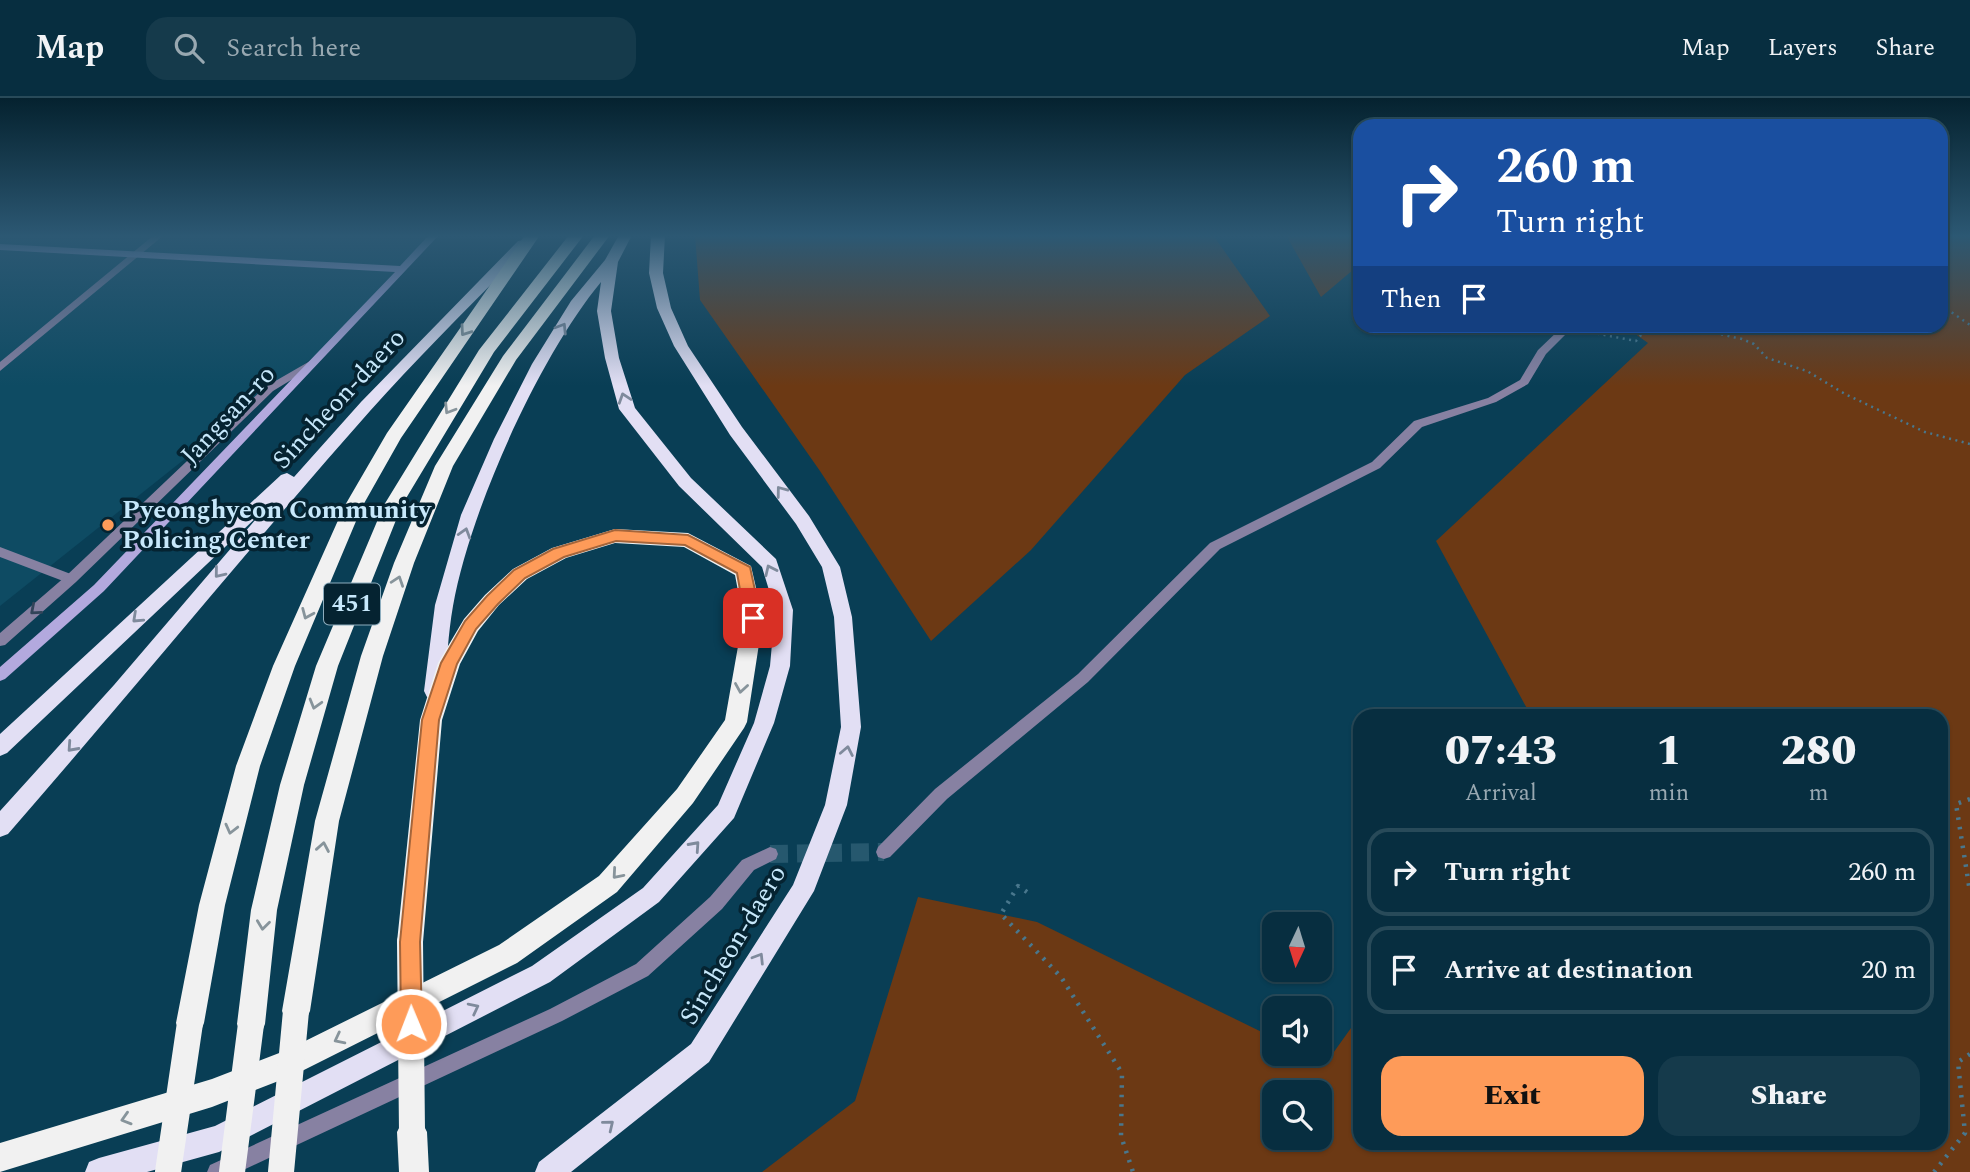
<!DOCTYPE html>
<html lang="en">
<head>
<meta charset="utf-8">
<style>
  body { margin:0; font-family:Spectral,serif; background:#153a4b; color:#f1f3f6; height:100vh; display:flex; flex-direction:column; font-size:26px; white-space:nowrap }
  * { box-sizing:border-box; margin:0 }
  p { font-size:23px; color:#98a8b1 }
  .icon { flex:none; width:38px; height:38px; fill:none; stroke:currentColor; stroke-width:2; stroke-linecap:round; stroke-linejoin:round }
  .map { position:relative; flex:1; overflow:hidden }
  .sheet { position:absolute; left:1353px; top:611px; width:595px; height:441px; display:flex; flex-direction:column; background:#072e40; border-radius:21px; box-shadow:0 2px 5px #0004,0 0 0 2px #284a59 }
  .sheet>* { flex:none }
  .guide { position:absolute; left:1353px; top:21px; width:595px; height:214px; border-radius:21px; box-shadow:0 2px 5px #0004,0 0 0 2px #284a59; background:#1a4fa0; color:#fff; overflow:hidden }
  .needle { width:46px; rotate:184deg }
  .fabs { position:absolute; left:1262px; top:814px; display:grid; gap:14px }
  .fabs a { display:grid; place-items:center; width:70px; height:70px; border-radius:14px; background:#072e40; box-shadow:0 2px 5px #0004,0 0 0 2px #284a59; font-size:35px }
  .pin { position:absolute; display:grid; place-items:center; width:60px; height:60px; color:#fff; margin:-30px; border-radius:14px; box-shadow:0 4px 10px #0006 }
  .me { position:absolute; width:77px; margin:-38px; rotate:359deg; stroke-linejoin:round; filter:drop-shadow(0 0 5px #0008) }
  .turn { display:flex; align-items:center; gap:24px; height:147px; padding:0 28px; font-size:32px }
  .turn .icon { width:91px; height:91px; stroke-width:2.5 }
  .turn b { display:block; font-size:49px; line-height:60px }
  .then { display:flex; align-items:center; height:66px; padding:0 28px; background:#0003; gap:14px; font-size:26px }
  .eta { display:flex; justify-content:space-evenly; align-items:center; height:119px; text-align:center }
  .eta b { font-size:42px; font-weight:800; line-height:49px }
  .button { display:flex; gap:14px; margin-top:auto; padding:14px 28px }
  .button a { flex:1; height:80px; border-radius:21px; background:#fe9b59; color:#111; font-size:28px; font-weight:800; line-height:80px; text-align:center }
  .button a+a { background:#153a4b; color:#f1f3f6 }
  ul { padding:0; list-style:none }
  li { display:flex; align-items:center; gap:21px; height:88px; margin:0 14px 10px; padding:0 14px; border:4px solid #284a59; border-radius:21px }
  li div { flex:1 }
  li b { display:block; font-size:26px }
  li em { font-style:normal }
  header { display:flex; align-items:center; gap:42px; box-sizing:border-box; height:98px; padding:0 35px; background:#072e40; border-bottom:2px solid #284a59 }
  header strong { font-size:33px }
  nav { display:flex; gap:38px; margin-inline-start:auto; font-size:24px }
  .search { width:490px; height:63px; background:#153a4b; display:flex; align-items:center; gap:18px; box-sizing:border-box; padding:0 24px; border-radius:21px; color:#98a8b1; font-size:26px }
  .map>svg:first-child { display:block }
  .built { fill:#0e4b63 }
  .green { fill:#6c3914; fill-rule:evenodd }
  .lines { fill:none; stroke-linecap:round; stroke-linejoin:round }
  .minor-tunnel { stroke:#26586e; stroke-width:18; stroke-dasharray:18 9; stroke-linecap:butt }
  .path-far1 { stroke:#49778d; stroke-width:2.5; stroke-dasharray:2 4.5; stroke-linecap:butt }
  .path { stroke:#49778d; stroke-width:4.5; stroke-dasharray:2.5 7; stroke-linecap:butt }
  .minor { fill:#8781a2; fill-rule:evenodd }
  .tertiary { fill:#8781a2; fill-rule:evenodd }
  .secondary { fill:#b3a9de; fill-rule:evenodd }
  .trunk { fill:#e2dff4; fill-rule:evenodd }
  .motorway { fill:#f1f1f1; fill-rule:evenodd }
  .motorway-bridge { stroke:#f1f1f1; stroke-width:26 }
  .oneway { stroke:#7f8a9c }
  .oneway2 { stroke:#87949b }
  .oneway3 { stroke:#324459 }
  .route { fill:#fe9b59; stroke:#a5653a; stroke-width:2 }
  .poi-dot { fill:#fe9b59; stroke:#052331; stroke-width:2.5 }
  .labels { text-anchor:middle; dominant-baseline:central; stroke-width:7; stroke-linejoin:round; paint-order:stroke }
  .shield { fill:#052331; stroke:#8dadbe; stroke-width:2 }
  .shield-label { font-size:24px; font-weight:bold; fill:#c7e8fb }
  .street-label { font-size:26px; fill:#c7e8fb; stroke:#052331 }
  .poi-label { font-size:26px; font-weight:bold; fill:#c7e8fb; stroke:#052331; text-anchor:start }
</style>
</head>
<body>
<header>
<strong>Map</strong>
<div class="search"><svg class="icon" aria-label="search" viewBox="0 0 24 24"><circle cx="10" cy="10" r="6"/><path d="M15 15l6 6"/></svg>Search here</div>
<nav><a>Map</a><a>Layers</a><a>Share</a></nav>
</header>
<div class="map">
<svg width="1970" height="1074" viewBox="0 0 1970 1074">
  <rect width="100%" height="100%" fill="#093e55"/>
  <!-- built -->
  <path class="built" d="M0,137H436L328,247L0,508Z"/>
  <!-- green -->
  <path class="green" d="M695,137H1213L1270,218L1185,277L1031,452L931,543L820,373L700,202Z
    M1286,137H1360V166L1321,199Z
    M1941,137H1970V1074H762L855,1003L918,799L1037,824L1274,940V956H1306L1326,965L1351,930H1360V1045H1941V618H1531L1436,443L1648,245L1624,228H1941ZM1274,994H1320V1040H1274Z"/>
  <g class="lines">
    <!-- minor-tunnel -->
    <path class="minor-tunnel" d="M770,756L884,754"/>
    <!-- path-far1 -->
    <path class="path-far1" d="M1941,207L1970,227
      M1669,228H1676
      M1683,228L1742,241L1754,246L1767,260L1807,273L1845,296L1925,334L1970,346
      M1578,232L1636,243L1646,231L1660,228"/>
    <!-- path -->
    <path class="path" d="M1970,701L1956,706L1970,794
      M1027,794L1018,788L1001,816L1061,879L1122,975L1121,1038L1133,1074
      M1934,1074L1965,1035L1958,964L1970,956"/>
    <!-- minor -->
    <path class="minor" d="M154,137H164L0,273V264Z
      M1559,228H1569L1571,231L1546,256L1528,286L1496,304L1422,329L1380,370L1220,451L1088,584L947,701L890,759L884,761L878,759L876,754L878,749L935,691L1078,576L1210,445L1372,364L1414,323L1488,300L1520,282L1538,252L1560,231Z
      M0,449L76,478L78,481L71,486L0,459Z
      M770,749L776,751L778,756L776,761L754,772L722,811L648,878L562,923L239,1074H207L210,1067L550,911L636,866L710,799L742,762Z"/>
    <!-- tertiary -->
    <path class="tertiary" d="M310,263L314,264V268L273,293L76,484L5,547L0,548V535L66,478L265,289Z"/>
    <!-- secondary -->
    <path class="secondary" d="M429,137H439L104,493L5,581L0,583V569L94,487L395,174L0,152V146L400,168Z"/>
    <!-- trunk -->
    <path class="trunk" d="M619,137H632L618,164L611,213L619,260L635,310L691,380L776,461L793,512L790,568L774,625L734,720L659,804L550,884L219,1054L147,1074H85L89,1064L99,1060L215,1028L532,868L643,790L718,707L754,625L770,568L775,512L762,469L679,388L619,311L605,260L597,213L601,184C539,259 470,412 453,508C448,536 447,565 444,593L441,599L434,601L427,599L424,593L435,507L461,417L494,341L532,266L571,203L605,162Z
      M651,137H665L663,175L671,210L688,248L742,329L809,418L840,469L852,519L861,629L847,707L814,793L709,964L571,1074H535L539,1064L691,946L793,787L825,707L841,629L834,519L822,469L796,426L730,337L674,248L657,210L649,175Z
      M523,142L528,143V149C475,203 420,257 370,313C247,452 130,596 8,736L0,739V713L114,587L262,414L7,655L0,658V636L281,377L287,375L294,379L361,304L518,143Z"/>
    <!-- motorway -->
    <path class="motorway" d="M525,137H540L401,340L362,409L295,568L260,668L225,807L204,925L200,935L190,939L180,935L176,925L199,807L236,668L273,568L344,409L387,335Z
      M569,137H584L494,254L402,407L338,568L304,687L277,812L265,926L261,936L251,940L241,936L237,926L251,812L280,687L316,568L384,407L479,252Z
      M595,137H610L516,262L453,368L414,465L383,558L339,723L310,913L306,922L296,926L286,922L282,913L315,723L361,558L394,465L435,368L503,258Z
      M615,431L688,435L751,468L763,520L747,624L744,630L693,705L617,794L517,865L294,977L212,1009L0,1074V1045L212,981L287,952L499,847L599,778L677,691L725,622L743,520L735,477L684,449L615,445L566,460L527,481L499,507L478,533L460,566L442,622L423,844L419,853L410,856L401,853L397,844L420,622L438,565L464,521L485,497L513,471L552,450Z
      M412,1019L422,1024L427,1034L429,1074H399L397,1034L402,1024Z"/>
    <!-- motorway-bridge -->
    <path class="motorway-bridge" d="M410,844L412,1034
      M168,1074L190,925
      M232,1074L251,926
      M281,1074L296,913"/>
  </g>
  <!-- one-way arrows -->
  <defs><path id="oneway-chevron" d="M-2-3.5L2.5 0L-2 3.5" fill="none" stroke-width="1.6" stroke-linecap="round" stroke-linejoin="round" transform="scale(1.75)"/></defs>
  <g class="oneway">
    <use href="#oneway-chevron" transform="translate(562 230) rotate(-58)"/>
    <use href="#oneway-chevron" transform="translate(624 300) rotate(-108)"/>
    <use href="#oneway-chevron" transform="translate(781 393) rotate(-127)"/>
    <use href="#oneway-chevron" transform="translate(465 435) rotate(-73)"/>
    <use href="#oneway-chevron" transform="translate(770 472) rotate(-115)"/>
    <use href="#oneway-chevron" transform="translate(219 475) rotate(129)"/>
    <use href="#oneway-chevron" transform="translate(137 520) rotate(137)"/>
    <use href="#oneway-chevron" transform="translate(72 649) rotate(132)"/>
    <use href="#oneway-chevron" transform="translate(847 653) rotate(-79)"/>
    <use href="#oneway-chevron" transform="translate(695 748) rotate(-48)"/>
    <use href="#oneway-chevron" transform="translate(759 860) rotate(-58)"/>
    <use href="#oneway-chevron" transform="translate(474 910) rotate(-27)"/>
    <use href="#oneway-chevron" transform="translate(609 1027) rotate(-39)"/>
  </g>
  <g class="oneway2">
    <use href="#oneway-chevron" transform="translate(465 233) rotate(125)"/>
    <use href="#oneway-chevron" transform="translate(449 311) rotate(122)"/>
    <use href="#oneway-chevron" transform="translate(398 483) rotate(-71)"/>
    <use href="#oneway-chevron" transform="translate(307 516) rotate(113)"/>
    <use href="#oneway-chevron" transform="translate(741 590) rotate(99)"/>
    <use href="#oneway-chevron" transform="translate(315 606) rotate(106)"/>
    <use href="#oneway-chevron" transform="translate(231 731) rotate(104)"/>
    <use href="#oneway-chevron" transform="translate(323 749) rotate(-80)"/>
    <use href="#oneway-chevron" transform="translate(617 776) rotate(131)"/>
    <use href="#oneway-chevron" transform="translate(263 827) rotate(97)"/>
    <use href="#oneway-chevron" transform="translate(339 941) rotate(153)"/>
    <use href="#oneway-chevron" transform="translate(126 1021) rotate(163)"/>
  </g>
  <use class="oneway3" href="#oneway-chevron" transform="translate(35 512) rotate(139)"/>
  <!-- sky -->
  <linearGradient id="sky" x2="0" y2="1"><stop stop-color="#05222f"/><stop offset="0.48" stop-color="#2c5873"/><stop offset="1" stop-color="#2c5873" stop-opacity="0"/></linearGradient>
  <rect width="1970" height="288" fill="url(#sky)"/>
  <!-- route -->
  <path class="route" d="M615,432L688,437L750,469L761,520L753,526L745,520L737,475L685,447L616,443L564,459L525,480L498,506L476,531L457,566L439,622L420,844L422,926L418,933L411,936L404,933L401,926L400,844L422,622L441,565L465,523L487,498L514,472L553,451Z"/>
  <!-- markers -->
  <circle class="poi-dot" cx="108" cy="427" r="7"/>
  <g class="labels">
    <!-- shield labels -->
    <rect class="shield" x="324" y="485.5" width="56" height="41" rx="5"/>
    <g class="shield-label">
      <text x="352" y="506">451</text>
    </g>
    <!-- street labels -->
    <g class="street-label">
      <text transform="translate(339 301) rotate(-47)">Sincheon-daero</text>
      <text transform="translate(228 317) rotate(-47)">Jangsan-ro</text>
      <text transform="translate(733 847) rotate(-59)">Sincheon-daero</text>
    </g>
    <!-- poi labels -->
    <g class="poi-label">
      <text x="122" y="412">Pyeonghyeon Community<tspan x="122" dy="30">Policing Center</tspan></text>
    </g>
  </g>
</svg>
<div class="fabs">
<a><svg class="needle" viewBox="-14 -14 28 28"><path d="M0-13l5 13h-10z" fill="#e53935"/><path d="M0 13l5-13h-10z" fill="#98a8b1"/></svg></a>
<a><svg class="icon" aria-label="sound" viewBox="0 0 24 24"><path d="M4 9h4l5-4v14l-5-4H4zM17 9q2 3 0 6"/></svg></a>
<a><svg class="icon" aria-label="search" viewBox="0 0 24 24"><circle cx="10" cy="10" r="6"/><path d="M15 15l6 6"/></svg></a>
</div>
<div class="pin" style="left:753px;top:520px;background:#d93025"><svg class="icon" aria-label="arrive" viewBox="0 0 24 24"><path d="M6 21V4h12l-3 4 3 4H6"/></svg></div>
<svg class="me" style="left:411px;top:926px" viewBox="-20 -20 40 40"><circle r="17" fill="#fe9b59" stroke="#fff" stroke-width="3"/><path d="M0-11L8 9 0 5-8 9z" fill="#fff"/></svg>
<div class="guide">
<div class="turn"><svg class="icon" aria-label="right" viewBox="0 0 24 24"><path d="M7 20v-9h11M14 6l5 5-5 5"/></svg><div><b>260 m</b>Turn right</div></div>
<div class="then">Then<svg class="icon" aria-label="arrive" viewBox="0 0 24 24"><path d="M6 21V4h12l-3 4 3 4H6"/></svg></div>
</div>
<section class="sheet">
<div class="eta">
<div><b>07:43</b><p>Arrival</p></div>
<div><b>1</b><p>min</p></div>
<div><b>280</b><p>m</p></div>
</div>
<ul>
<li><svg class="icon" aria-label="right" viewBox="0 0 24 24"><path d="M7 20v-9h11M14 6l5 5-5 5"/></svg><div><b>Turn right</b></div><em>260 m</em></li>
<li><svg class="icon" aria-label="arrive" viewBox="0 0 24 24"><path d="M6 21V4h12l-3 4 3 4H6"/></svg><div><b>Arrive at destination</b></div><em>20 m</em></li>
</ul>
<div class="button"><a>Exit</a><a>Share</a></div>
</section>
</div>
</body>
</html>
